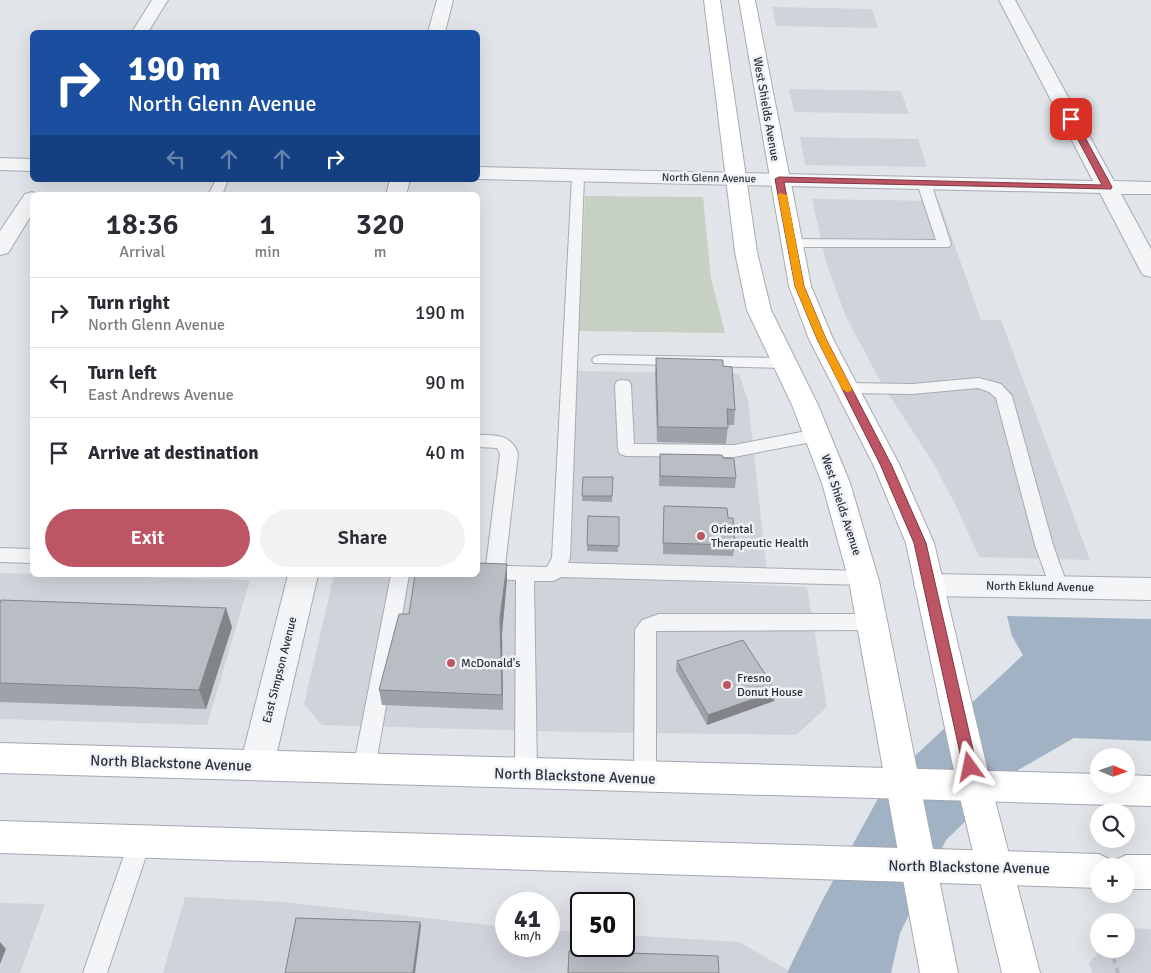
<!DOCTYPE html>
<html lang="en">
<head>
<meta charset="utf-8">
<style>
  body { margin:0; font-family:Signika,sans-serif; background:#f2f2f3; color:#2b2b33; height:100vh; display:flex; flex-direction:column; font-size:19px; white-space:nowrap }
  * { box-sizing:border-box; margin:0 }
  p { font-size:16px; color:#7c7c81 }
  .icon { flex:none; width:28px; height:28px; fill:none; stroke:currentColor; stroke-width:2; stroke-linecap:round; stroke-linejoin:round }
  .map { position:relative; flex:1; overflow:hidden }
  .panel { position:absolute; left:30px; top:192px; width:450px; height:385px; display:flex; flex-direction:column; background:#fff; border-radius:8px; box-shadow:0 5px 20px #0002 }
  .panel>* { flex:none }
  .hud { position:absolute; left:30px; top:30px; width:450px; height:152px; border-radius:8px; box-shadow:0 5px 20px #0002; background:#1a4fa0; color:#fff; overflow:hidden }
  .needle { width:32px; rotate:92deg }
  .controls { position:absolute; left:1090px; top:748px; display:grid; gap:10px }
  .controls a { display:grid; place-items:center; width:45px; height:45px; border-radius:50%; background:#fff; box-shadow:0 5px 20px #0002; font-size:25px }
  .speed { position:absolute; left:495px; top:892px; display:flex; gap:10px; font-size:25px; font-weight:700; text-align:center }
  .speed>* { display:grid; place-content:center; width:65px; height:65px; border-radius:50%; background:#fff; box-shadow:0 5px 20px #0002; line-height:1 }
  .speed small { font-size:12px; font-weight:400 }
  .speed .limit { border:2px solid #111; border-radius:8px; background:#fff; color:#111 }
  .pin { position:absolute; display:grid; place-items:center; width:42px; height:42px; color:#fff; margin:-21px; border-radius:10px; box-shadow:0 2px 8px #0006 }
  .me { position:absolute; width:55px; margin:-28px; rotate:348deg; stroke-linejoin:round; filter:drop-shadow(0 0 4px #0008) }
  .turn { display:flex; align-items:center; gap:18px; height:105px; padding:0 15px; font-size:22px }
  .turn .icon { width:65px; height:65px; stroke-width:2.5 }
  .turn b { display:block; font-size:35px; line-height:42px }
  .lanes { display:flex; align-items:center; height:48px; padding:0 15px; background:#0003; justify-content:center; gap:25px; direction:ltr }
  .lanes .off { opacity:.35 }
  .eta { display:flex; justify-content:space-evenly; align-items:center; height:85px; text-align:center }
  .eta b { font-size:30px; font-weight:600; line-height:35px }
  .action { display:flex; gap:10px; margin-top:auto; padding:10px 15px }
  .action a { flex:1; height:58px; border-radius:30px; background:#be5565; color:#fff; font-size:20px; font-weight:600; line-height:58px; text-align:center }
  .action a+a { background:#f2f2f3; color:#2b2b33 }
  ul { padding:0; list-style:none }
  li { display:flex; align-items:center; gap:15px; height:70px; padding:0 15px; border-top:1px solid #e1e1e2 }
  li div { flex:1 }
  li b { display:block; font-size:19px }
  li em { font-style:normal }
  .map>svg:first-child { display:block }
  .built { fill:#d0d3da }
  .green { fill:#c7d1c3 }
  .water { fill:#a0b2c4 }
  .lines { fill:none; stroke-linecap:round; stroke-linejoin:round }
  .lane-casing { stroke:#a7abb2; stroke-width:2 }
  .street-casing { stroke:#a7abb2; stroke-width:2 }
  .secondary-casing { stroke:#a7abb2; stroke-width:2 }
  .primary-casing { stroke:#a2a8b2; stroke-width:2 }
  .path { stroke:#b7bac0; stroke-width:4; stroke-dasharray:5 5; stroke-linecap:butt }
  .lane { fill:#f3f5f7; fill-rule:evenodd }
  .street { fill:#f3f5f7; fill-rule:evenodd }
  .secondary { fill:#fff; fill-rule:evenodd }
  .primary { fill:#fff; fill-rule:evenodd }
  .wall { fill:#9fa3a9 }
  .shaded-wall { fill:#828489 }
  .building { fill:#b9bdc4; stroke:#828489 }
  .route { fill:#be5565; stroke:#7c3742 }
  .slow { fill:#f59e0b }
  .poi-dot { fill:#be5565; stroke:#f0f3f6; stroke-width:2 }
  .labels { text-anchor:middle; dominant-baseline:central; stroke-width:5; stroke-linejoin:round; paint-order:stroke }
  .far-street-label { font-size:11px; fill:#2b323e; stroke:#f0f3f6 }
  .street-label { font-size:12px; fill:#2b323e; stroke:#f0f3f6 }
  .poi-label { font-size:12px; fill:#2b323e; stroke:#f0f3f6; text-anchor:start }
  .near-street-label { font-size:15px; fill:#2b323e; stroke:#f0f3f6 }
</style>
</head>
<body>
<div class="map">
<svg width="1151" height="973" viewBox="0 0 1151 973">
  <rect width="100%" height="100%" fill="#e1e4e8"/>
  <!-- built -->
  <path class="built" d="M772,7L872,9L878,28L776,26Z
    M789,89L901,91L909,114L794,112Z
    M800,137L918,139L927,167L805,165Z
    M812,199L939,201L981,320H1001L1090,560L979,557L956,506L934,464L882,384L846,317L826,262Z
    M577,371L739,374L748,401L767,573L569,569Z
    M0,573L250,580L207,725L0,719Z
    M334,575L578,577L807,587L827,707L796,735L573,732L322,725L304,704Z
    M185,897L284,902L506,927V946H549V930L581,932V946H624V935L739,942L788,970L787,973H163Z
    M0,903L45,904L20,973H0Z
    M1126,928L1151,929V973H1092L1089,963L1102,949H1126Z"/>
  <!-- green -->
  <path class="green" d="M585,196L703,197L711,278L725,333L579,331Z"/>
  <!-- water -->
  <path class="water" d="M1007,616L1151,619V741L1074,738L1018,770L946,840L900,933L891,973H787L822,901L887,782L1023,655L1012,636Z"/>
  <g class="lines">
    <defs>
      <path id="lane" d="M578,173L584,177L570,558L568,563L863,571L870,573L872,578L870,583L863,585L561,577L553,581H534L537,774L534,781L526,784L518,781L515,774L516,580L478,579L470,575H478V565H486L500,454L497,448L478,447V435C495,435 512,434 518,454L505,566L547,567L552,558L572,177Z
        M924,179L931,183L951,244L949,247H792L785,243L792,239L936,240L917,183Z
        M216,180H228L222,195H208Z
        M600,355L785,358L791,359L793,363L791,367L785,368L594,363L592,360L594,357Z
        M979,378L1001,384L1012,396L1053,545L1068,587L1066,592L1059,594L1052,592L1050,587L1035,545L996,398L989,392L978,388L912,394L847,393L841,392L839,388L841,384L847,383L912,384Z
        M623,380L629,381L631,385L634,444L734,445L817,429L823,431L825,435L823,439L817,441L734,457L626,456L620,454L618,450L615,385L617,381Z
        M0,548L32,549V563L0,562Z
        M391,575H409L375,769L372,776L364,778L356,776L353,769Z
        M659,614H872L879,617L882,622L879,627L872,630L656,631V778L653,785L645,788L637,785L634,778L635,630L642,620Z
        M140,831L148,834L151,841L107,973H83L129,841L132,834Z"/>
      <path id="street" d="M152,0H168L148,32H132Z
        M437,0H453L445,32H428Z
        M999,0H1015L1114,181L1151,182V194H1121L1151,249V277L1143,275L1140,270L1100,193L478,179V167L1093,181Z
        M0,158L32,159V171L0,170Z
        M390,180H410L406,195H386Z
        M32,192L40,195H32V214L8,253L0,255V231L25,194Z
        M929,574L1151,578V600L929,596L918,593L914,585L918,577Z
        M288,575H318L274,765L269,775L257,780L245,775L240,765Z"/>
      <path id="secondary" d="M704,0H720L757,252L771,310L818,405L850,483L879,581L958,973H920L849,581L822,483L792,405L747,310L735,252Z
        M739,0H755L811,286L833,339L899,464L934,543L991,785L1040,973H1002L957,785L906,543L873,464L809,339L789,286Z"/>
      <path id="primary" d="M0,743L1099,774V784H1126V775L1151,776V806L0,773Z
        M0,821L1099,854L1113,861L1126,855H1151V889H1126V866H1099V888L0,853Z"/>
    </defs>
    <!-- lane casing -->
    <use href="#lane" class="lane-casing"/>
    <!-- street casing -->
    <use href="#street" class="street-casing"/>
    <!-- secondary casing -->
    <use href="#secondary" class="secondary-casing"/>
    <!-- primary casing -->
    <use href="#primary" class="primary-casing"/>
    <!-- path -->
    <path class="path" d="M1102,918L1103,921
      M1111,949L1118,973"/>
    <!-- lane -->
    <use href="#lane" class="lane"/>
    <!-- street -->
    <use href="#street" class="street"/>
    <!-- secondary -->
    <use href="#secondary" class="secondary"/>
    <!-- primary -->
    <use href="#primary" class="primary"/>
  </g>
  <!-- wall -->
  <path class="wall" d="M656,358L735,410L734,425H728L726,444L657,442L655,374Z
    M660,454L723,458L736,478L735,488L659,486Z
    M613,477L612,502L582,501V496Z
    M664,506L728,518L735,545L733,556L663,554Z
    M619,517L618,552L587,551V545Z
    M507,579L502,633L503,710L382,705L379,690L409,614Z
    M0,603L232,627L206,709L0,702Z
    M677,661L774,701L707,725L676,671Z"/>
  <!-- shaded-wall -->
  <path class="shaded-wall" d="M507,564V579L502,633L503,710L502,695L500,618Z
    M226,608L232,627L206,709L199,690Z
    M776,691L774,701L707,725L708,715Z
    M420,922L421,926L415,973H413Z
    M0,942L6,949L0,964Z"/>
  <!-- building -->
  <path class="building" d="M656,358L723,360V366L732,367L735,410L727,409L728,428L658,427Z
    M660,454L722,455L723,458L734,459L736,478L660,476Z
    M583,477H613L612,496H582Z
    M664,506L727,508L728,518H733L735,545L663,543Z
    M588,516L619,517V546L587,545Z
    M478,563L507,564L500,618L502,695L379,690L399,614H409L415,575H478Z
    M1,600L226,608L199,690L0,683V603Z
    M743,640L776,691L708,715L677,661Z
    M296,918L420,922L413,973H285Z
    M569,951L718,956L719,973H568Z"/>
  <!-- route -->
  <path class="route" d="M1068,117L1075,119L1112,187L1111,189L784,182L804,286L826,339L891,464L926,543L977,767L975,771L970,773L965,771L963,767L914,543L880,464L817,339L795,286L775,179L779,177L1102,185L1067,119Z"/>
  <!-- slow -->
  <path class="slow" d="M779,193L787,195L804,286L826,339L852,389L851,391L847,392L842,389L817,339L795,286L778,195Z"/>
  <!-- markers -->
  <g class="poi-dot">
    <circle cx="701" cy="536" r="5"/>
    <circle cx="451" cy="663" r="5"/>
    <circle cx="727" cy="685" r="5"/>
  </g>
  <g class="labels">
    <!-- far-street labels -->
    <g class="far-street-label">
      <text transform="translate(709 178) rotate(1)">North Glenn Avenue</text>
    </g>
    <!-- street labels -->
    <g class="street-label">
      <text transform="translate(766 109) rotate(80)">West Shields Avenue</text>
      <text transform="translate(841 505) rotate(72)">West Shields Avenue</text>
      <text transform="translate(1040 587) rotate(1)">North Eklund Avenue</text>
      <text transform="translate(280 670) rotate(-76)">East Simpson Avenue</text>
    </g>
    <!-- poi labels -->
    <g class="poi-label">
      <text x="711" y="529">Oriental<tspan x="711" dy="14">Therapeutic Health</tspan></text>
      <text x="461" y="663">McDonald's</text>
      <text x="737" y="678">Fresno<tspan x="737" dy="14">Donut House</tspan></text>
    </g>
    <!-- near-street labels -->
    <g class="near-street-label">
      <text transform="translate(171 763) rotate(2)">North Blackstone Avenue</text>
      <text transform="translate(575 776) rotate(2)">North Blackstone Avenue</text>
      <text transform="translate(969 867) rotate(1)">North Blackstone Avenue</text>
    </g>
  </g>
</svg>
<div class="controls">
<a><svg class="needle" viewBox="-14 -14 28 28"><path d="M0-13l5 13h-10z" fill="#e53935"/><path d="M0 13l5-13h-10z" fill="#7c7c81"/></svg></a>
<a><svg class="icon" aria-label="search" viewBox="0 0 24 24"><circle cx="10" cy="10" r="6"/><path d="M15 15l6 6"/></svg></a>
<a>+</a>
<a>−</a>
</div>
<div class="speed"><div>41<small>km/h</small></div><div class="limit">50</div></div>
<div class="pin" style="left:1071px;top:119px;background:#d93025"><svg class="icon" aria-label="arrive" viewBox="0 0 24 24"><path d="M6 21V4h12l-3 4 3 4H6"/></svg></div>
<svg class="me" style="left:970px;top:767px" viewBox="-20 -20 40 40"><path d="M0-17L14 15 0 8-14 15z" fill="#be5565" stroke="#fff" stroke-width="4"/></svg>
<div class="hud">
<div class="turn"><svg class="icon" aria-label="right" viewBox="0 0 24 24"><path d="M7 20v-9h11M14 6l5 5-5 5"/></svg><div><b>190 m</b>North Glenn Avenue</div></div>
<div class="lanes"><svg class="icon off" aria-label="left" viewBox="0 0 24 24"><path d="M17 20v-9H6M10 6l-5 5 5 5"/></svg><svg class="icon off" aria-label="ahead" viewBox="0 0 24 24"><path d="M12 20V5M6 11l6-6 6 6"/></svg><svg class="icon off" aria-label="ahead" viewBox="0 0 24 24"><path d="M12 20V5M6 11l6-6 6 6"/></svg><svg class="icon" aria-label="right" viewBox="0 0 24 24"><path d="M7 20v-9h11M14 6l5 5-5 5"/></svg></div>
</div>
<section class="panel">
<div class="eta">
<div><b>18:36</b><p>Arrival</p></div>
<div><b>1</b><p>min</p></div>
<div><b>320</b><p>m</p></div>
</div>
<ul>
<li><svg class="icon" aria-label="right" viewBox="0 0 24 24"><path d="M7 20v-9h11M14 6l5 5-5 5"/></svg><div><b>Turn right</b><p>North Glenn Avenue</p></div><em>190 m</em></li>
<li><svg class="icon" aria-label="left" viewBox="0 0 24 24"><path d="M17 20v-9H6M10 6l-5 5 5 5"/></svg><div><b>Turn left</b><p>East Andrews Avenue</p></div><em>90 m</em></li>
<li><svg class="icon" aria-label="arrive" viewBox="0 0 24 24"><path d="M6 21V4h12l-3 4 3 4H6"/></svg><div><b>Arrive at destination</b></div><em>40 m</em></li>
</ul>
<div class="action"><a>Exit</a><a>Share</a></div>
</section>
</div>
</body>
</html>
